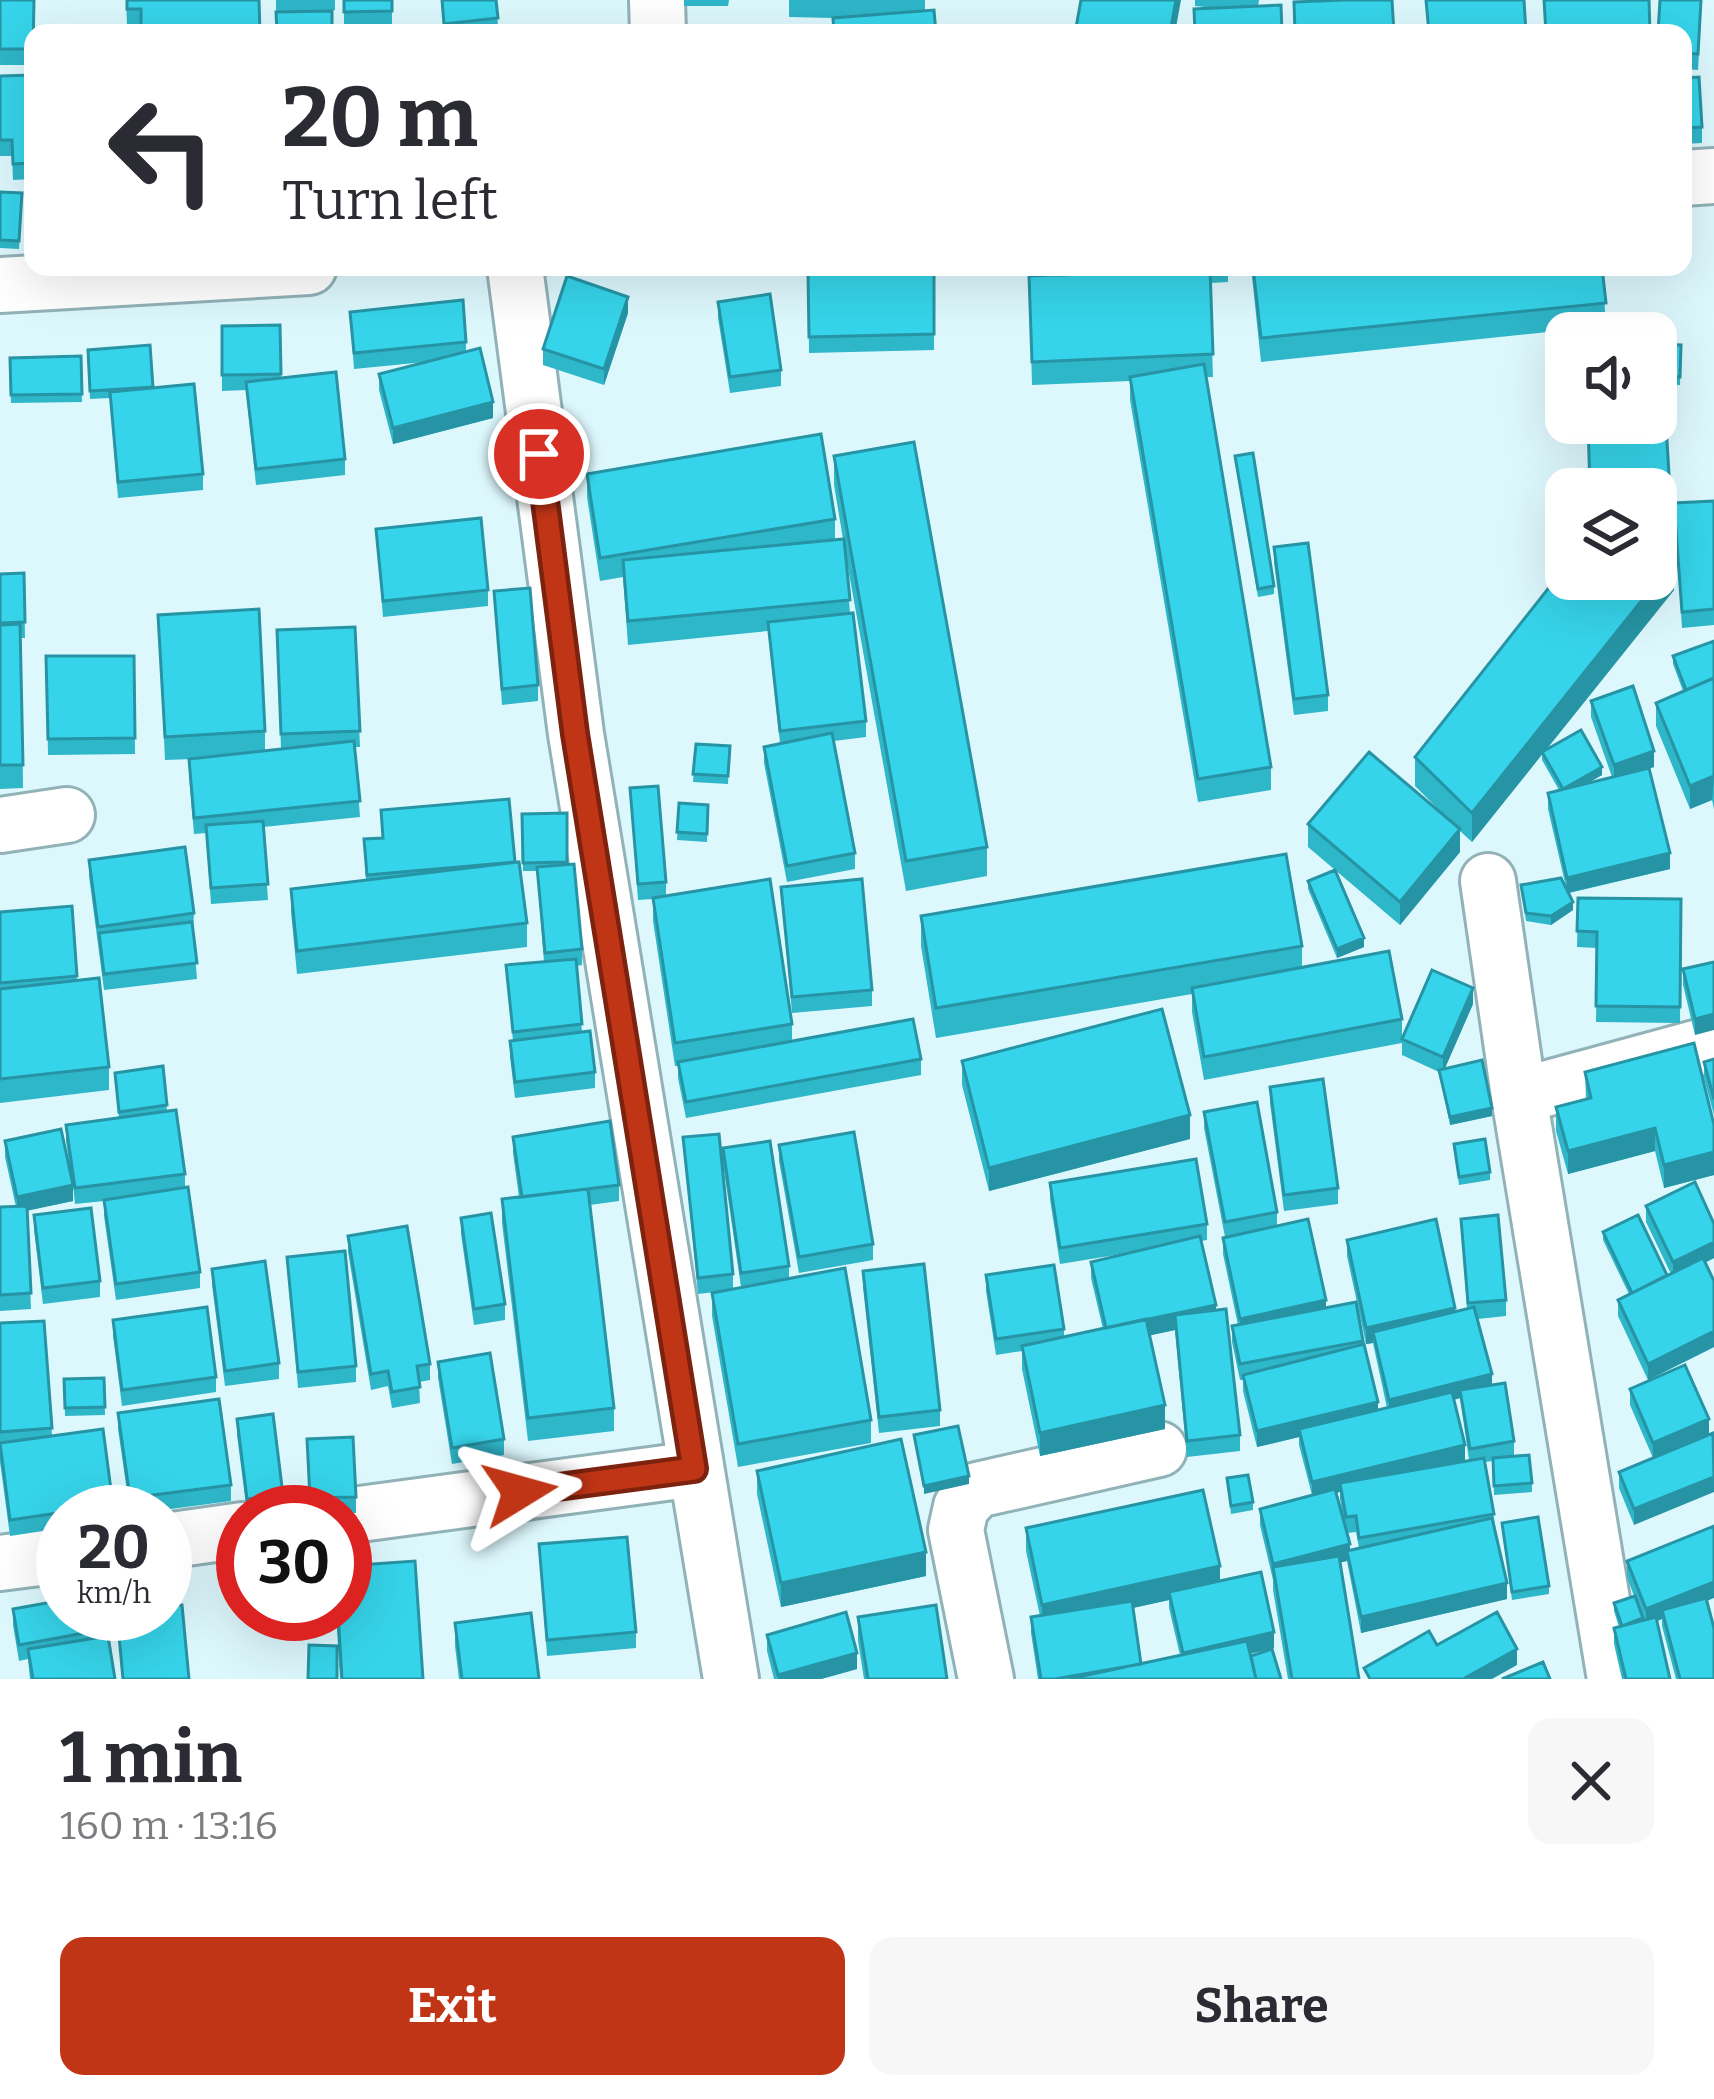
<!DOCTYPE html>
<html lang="en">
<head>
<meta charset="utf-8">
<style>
  body { margin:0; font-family:Bitter,serif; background:#f7f7f7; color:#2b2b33; height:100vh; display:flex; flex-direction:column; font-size:45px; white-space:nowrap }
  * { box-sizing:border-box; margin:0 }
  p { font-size:39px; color:#7c7c81 }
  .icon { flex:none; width:66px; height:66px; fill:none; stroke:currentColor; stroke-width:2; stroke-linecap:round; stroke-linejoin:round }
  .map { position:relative; height:1679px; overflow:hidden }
  .details { display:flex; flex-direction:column; background:#fff; flex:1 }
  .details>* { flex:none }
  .top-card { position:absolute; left:24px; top:24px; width:1668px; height:252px; border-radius:24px; box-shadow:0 12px 48px #0002; background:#fff; color:#2b2b33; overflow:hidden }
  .buttons { position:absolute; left:1545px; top:312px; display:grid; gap:24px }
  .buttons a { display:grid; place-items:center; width:132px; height:132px; border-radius:24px; background:#fff; box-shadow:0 12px 48px #0002; font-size:60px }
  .speed { position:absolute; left:36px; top:1485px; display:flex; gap:24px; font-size:60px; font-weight:700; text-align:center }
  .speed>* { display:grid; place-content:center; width:156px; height:156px; border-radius:50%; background:#fff; box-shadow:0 12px 48px #0002; line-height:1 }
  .speed small { font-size:30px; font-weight:400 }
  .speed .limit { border:18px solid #d22; background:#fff; color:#111 }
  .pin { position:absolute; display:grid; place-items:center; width:102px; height:102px; color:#fff; margin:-51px; border:6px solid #fff; border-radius:50%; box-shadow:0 3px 12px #0007 }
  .me { position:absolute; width:132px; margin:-66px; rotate:82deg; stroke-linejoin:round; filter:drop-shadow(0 0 9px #0008) }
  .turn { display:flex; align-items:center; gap:42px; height:252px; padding:0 60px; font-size:54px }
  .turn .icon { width:156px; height:156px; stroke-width:2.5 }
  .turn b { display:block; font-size:84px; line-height:102px }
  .round { display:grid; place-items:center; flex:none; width:126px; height:126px; border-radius:24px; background:#f7f7f7 }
  .summary { display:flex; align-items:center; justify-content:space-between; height:204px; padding:0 60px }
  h1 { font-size:72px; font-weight:700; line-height:90px }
  .action { display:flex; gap:24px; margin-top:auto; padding:24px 60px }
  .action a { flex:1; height:138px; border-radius:24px; background:#bf3515; color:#fff; font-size:48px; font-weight:700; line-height:138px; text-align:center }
  .action a+a { background:#f7f7f7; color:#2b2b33 }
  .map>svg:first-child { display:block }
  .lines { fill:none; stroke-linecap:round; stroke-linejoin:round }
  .minor-casing { stroke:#91b2b7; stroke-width:60 }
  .minor { stroke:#fff; stroke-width:54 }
  .wall { fill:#2eb6c9; fill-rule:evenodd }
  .shaded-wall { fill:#2694a4 }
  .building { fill:#36d4ea; stroke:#2694a4; stroke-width:3 }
  .route-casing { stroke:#7c220e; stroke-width:30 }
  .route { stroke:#bf3515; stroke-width:21 }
</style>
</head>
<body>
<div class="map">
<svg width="1714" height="1679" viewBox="0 0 1714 1679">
  <rect width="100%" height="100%" fill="#ddf8fd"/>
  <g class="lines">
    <defs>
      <path id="minor" d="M657,0L658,33
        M1683,178L1714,176
        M515,267L576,734L731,1679
        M0,285L309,267
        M0,825L67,815
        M1488,881L1519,1096
        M345,1516L695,1469
        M165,1541L243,1530
        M0,1563L63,1555
        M986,1679L956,1530L961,1507L977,1490L1159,1449
        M1615,1679L1519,1096L1714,1043"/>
    </defs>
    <!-- minor casing -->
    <use href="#minor" class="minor-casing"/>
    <!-- minor -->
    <use href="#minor" class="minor"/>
  </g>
  <!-- wall -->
  <path class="wall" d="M0,0H34L33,65H0Z
    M126,0L260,33L127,25Z
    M276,0H335V10L276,12Z
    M344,0H392V27L344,28Z
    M441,0H496L498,26L444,32Z
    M684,0H729L728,6H684Z
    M789,0H925V11L936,33H833V18L789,17Z
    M1195,0H1259L1258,6L1215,8L1195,6Z
    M1702,0L1698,70L1683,69V33Z
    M33,75V179L13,180L12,156H0V76Z
    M1683,78L1702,127V143L1683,144Z
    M0,192L22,193L19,249L0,248Z
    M1062,267H1228V282L1210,283L1213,377H1206L1271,767V790L1198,802L1130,400V381L1032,385L1029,276L1062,275Z
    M1251,267H1602L1606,326L1261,362Z
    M934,269V350L809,353L808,271Z
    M718,302L781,370V386L730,393L718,318Z
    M350,312L466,342V351L493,418L393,444L379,390V374L425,362L354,369Z
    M628,313L604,385L543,365V349Z
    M280,325L281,378L345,459V475L256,485L246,390L222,391V326Z
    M1658,344L1681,345L1680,385H1657Z
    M88,350L153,388L203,474V490L118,498L110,398L90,399Z
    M81,356L82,402L11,403L10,358Z
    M834,456L987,847V876L906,891L845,551L850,613L866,721V737L834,741L855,853V869L787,882L764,763V747L780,743L768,631L628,645L623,577L600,581L587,497V474L835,519V540L843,539L834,485Z
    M1235,456L1274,586V594L1258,597Z
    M1714,501V625L1682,628L1674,503Z
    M376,529L488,590V606L383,617Z
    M1274,547L1328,695V711L1294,715L1274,563Z
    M24,573L25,638H21L23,788L0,789V574Z
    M1674,590L1546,750L1602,775L1588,783L1612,777L1591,717V701L1654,767L1649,768L1670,869L1569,893L1573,910L1551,925L1526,921L1521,885L1566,887L1548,809V793L1559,790L1542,760V754L1472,842L1460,831V852L1400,925L1308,847V824L1445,816L1415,786V757Z
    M494,591L538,685V701L502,705Z
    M158,615L265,731V751L281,749L277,630L355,627L360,747H355L360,817L263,827L268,900L211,904L206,833L194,834L189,775V759H193L165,760Z
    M1714,641V809L1712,800L1690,809L1656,726V703L1683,691L1673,664V656Z
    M46,656H134L135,754L48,755Z
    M696,744L730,746L728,784L693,782Z
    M630,788L666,882V896L792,1024V1041L921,1059V1075L686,1118L678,1078V1066H675L653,921V899L638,900Z
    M679,803L708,805L707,842L677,840Z
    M381,810L515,862L527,923V947L297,974L291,912V889L366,880L364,839L382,838Z
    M567,813V864L582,949V965L577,966L582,1032L595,1072V1088L515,1098L510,1057V1041H513L506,965L544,962L537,871H523L522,814Z
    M89,860L194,913L193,929L197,979L104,990L89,876Z
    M1308,881L1364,947L1337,958L1308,889Z
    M781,887L872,990V1006L792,1013Z
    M1578,898L1681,899L1680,1023L1596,1022L1597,948L1577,947Z
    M72,906L77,980L109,1067V1090L0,1103V912Z
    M921,916L1302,946V967L1402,1019V1039L1473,1004L1444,1069L1492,1116L1450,1125L1439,1072L1402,1055V1043L1204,1080L1192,1012V994L936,1038L921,946Z
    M1714,962L1695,1035L1683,985V969Z
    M1714,1059V1115L1704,1078V1062Z
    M962,1061L1190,1139L989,1191L962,1085Z
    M163,1066L167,1111L185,1174V1188L200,1272V1288L116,1300L104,1216V1201L75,1204L73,1185V1201L27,1210L31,1309L0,1311V1207H16L5,1157V1141L72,1184L66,1141V1125L119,1118L115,1081Z
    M1585,1072L1714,1125V1175L1664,1188L1655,1151L1568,1174L1556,1131V1107L1586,1099Z
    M1270,1087L1338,1188V1204L1284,1211L1270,1103Z
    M1204,1112L1277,1212V1226L1326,1308L1363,1341L1378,1410L1387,1408L1373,1343L1366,1344L1347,1256V1240L1455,1311L1467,1308L1461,1219L1506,1300V1316L1478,1319L1492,1385L1514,1441V1457L1532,1483V1492L1494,1495L1493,1461L1485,1462L1507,1599L1361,1633L1347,1561L1340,1562L1359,1679H1288L1273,1590V1580L1260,1525V1509L1312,1495L1299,1445V1437L1257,1447L1243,1391V1380H1240L1232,1342V1326L1238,1325L1223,1254V1238L1225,1237L1204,1128ZM1460,1398L1469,1460L1465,1461L1454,1400ZM1340,1492V1499L1344,1524L1336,1493ZM1356,1532L1359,1548L1350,1550L1347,1533Z
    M513,1137L619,1185V1201L590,1205L614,1408V1431L528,1441L502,1223V1199L519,1197L513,1153Z
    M683,1137L733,1274V1289L741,1287L723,1164V1148L789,1266V1278L871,1420V1443L738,1467L712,1316V1293L723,1291L698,1294Z
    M1454,1144L1490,1172V1180L1459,1185Z
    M779,1145L873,1244V1260L799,1273L779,1161Z
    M1050,1183L1207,1224V1240L1201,1241L1240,1435V1451L1187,1457L1175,1330L1150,1335L1165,1429L1040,1456L1022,1369V1351L996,1355L986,1291V1275L1064,1329V1337L1103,1329L1091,1278V1262L1128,1253L1060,1264L1050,1199Z
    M1646,1206L1714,1258L1705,1263L1714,1281V1347L1648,1380L1618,1316V1300L1629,1294L1603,1240V1232L1667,1275L1671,1274L1646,1222Z
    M34,1215L100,1281V1297L43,1304L34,1230Z
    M461,1218L505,1304V1320L474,1325L461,1234Z
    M348,1236L430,1364V1380L419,1382L420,1403L392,1408L388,1386L371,1390L348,1252Z
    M287,1257L356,1366V1382L298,1388Z
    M212,1269L279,1363V1379L225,1386L212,1285Z
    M863,1271L940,1410V1426L879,1433L863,1287Z
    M113,1320L216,1377V1392L122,1406L113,1336Z
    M44,1321L52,1436L113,1505V1512H63V1528L10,1536L0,1462V1323Z
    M438,1362L504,1439V1455L452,1464L438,1378Z
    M104,1378L105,1415L65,1416L64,1379Z
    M1630,1389L1709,1434L1634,1525L1619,1488V1472L1653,1458L1630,1405Z
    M118,1413L231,1485V1501L148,1512H130L118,1429Z
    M237,1419L283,1495V1511L247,1512L237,1435Z
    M307,1455L356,1497V1513L310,1512Z
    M757,1471L926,1576L781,1607L757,1494Z
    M1227,1478L1253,1502V1510L1231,1514Z
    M1502,1523L1549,1586V1594L1512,1600Z
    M1026,1528L1220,1581L1274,1648L1250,1654L1281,1679H1038L1031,1633V1617L1040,1616L1026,1551ZM1169,1600V1608L1180,1655L1141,1664L1133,1608Z
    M539,1544L636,1632V1648L547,1656Z
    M1627,1561L1707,1601L1714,1679H1676L1662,1626V1619L1657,1621L1670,1679H1622L1614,1644V1628L1619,1627L1614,1611V1603L1634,1596L1627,1577Z
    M13,1609L106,1629L115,1679H30L28,1659L19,1661L13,1625Z
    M264,1614H295L296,1633L265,1634Z
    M336,1614H345L423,1679H340Z
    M858,1617L947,1679H864L858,1641Z
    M455,1623L539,1679H459L455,1646Z
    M767,1635L857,1669L821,1679H774L767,1651Z"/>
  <!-- shaded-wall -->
  <path class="shaded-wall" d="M1176,0H1181L1175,33H1170Z
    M628,297V313L604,385V369Z
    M493,402V418L393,444V428Z
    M1674,560V590L1472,842V813Z
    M1654,751V767L1614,781V765Z
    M1602,767V775L1563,797V789Z
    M1714,776L1712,800L1690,809V786Z
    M1460,829V852L1400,925V902Z
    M1670,853V869L1567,893V878Z
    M1573,902V910L1551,925V916Z
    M1364,938V947L1337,958V949Z
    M1473,988V1004L1443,1073V1057Z
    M1714,1014V1030L1695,1035V1019Z
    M1492,1108V1116L1450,1125V1117Z
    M1190,1115V1139L989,1191V1168Z
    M1655,1128V1151L1568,1174V1151Z
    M1714,1152V1175L1664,1188V1165Z
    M73,1185V1201L17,1213V1197Z
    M1714,1242V1258L1673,1278V1262Z
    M1326,1300V1316L1240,1335V1319Z
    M1216,1305V1321L1175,1315V1330L1107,1345V1329Z
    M1455,1308V1324L1373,1332V1343L1366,1344V1328Z
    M1714,1331V1347L1648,1380V1364Z
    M1492,1374V1390H1460V1398L1389,1416V1400Z
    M1378,1402V1418L1299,1429V1437L1257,1447V1431Z
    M1165,1405V1429L1040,1456V1433Z
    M1709,1419V1435L1653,1459V1443Z
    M1465,1445V1461L1340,1483V1492L1312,1498V1482Z
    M969,1476V1484L924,1494V1486Z
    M1714,1477V1492L1634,1525V1509Z
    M1350,1544V1560L1347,1551V1561L1275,1579L1273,1567V1580V1564Z
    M926,1552V1576L781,1607V1583Z
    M1220,1566V1589L1169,1592V1600L1042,1628V1605Z
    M1714,1582V1598L1664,1618L1662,1610V1619L1646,1625V1609Z
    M1507,1583V1599L1361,1633V1617Z
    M1274,1632V1648L1183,1669V1653Z
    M1517,1649V1665L1492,1679H1463Z
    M857,1653V1669L821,1679H778V1675Z"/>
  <!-- building -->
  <path class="building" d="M0,0H34L33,49H0Z
    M127,0H259L260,33H141V9H127Z
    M344,0H392V11L344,12Z
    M442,0H496L498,18L444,24Z
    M1081,0H1176L1170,33H1075Z
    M1344,0H1392L1394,33H1295L1294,2Z
    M1426,0H1524L1526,33H1429Z
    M1544,0H1649L1650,33H1546Z
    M1660,0H1701L1698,54L1683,53V33H1658Z
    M1281,5L1282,33H1195L1194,9Z
    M934,10L936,33H834L833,18Z
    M332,11V33H277L276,12Z
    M748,30V33H694V31Z
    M33,75V163L13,164L12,140H0V76Z
    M1699,77L1702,127L1683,128V78Z
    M0,192L22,193L19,241L0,240Z
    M1063,267H1215L1064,275Z
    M1253,267H1602L1606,303L1261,338Z
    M1210,268L1213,354L1032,362L1029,276Z
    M934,269V334L809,337L808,271Z
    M567,276L628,297L604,369L543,349Z
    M770,294L781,370L730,377L718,302Z
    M463,300L466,342L354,353L350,312Z
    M280,325L281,374L222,375V326Z
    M1658,344L1681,345L1680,377L1657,376Z
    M150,345L153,387L90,391L88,350Z
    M480,348L493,402L393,428L379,374Z
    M81,356L82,394L11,395L10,358Z
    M1204,364L1271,767L1198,779L1130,377Z
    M336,372L345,459L256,469L246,382Z
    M194,384L203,474L118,482L110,392Z
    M1656,407H1665L1674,560L1472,813L1415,757L1566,566V579H1656V489H1590L1588,423H1656Z
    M821,434L835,519L600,558L587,474Z
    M914,442L987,847L906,861L834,456Z
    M1253,453L1274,586L1258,589L1235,456Z
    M1714,501V609L1682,612L1674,503Z
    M481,518L488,590L383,601L376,529Z
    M844,539L850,600L628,621L623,560Z
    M1308,543L1328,695L1294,699L1274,547Z
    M24,573L25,622L0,623V574Z
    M530,588L538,685L502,689L494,591Z
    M259,609L265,731L165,737L158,615Z
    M853,613L866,721L780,731L768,622Z
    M20,624L23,765H0V625Z
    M355,627L360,731L281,734L277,630Z
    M1714,641V678L1686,690L1673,656Z
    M46,656H134L135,738L48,739Z
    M1714,678V776L1690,786L1656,703Z
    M1633,686L1654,751L1614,765L1591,701Z
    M1581,730L1602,767L1563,789L1542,752Z
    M832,733L855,853L787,866L764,747Z
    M354,741L360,801L194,818L189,759Z
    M696,744L730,746L728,776L693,774Z
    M1369,752L1460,829L1400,902L1308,824Z
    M1649,768L1670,853L1567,878L1548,793Z
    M658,786L666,882L638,884L630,788Z
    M509,799L515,862L367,875L364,839L383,838L381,810Z
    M679,803L708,805L707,834L677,832Z
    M567,813V862L523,863L522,814Z
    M263,821L268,884L211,888L206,825Z
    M185,847L194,913L98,927L89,860Z
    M1286,854L1302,946L936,1008L921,916Z
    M519,862L527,923L297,951L291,889Z
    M574,864L582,949L545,953L537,867Z
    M1335,870L1364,938L1337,949L1308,881Z
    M1561,878L1573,902L1551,916L1526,913L1521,885Z
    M770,879L792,1024L675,1043L653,898Z
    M862,879L872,990L792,997L781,887Z
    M1578,898L1681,899L1680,1007L1596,1006L1597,932L1577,931Z
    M72,906L77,976L0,983V912Z
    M192,922L197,963L104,974L99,933Z
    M1389,951L1402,1019L1204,1057L1192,988Z
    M576,959L582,1024L513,1032L506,965Z
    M1714,962V1014L1695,1019L1683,969Z
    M1432,970L1473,988L1443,1057L1402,1039Z
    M99,978L109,1067L0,1079V989Z
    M1162,1009L1190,1115L989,1168L962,1061Z
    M913,1019L921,1059L686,1102L678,1062Z
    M590,1031L595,1072L515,1082L510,1041Z
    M1694,1043L1714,1125V1152L1664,1165L1655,1128L1568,1151L1556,1107L1591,1098L1585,1072Z
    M1714,1059V1099L1704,1062Z
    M1482,1060L1492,1108L1450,1117L1439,1070Z
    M163,1066L167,1105L119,1112L115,1073Z
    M1323,1079L1338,1188L1284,1195L1270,1087Z
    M1257,1102L1277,1212L1225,1222L1204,1112Z
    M176,1110L185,1174L75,1188L66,1125Z
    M610,1121L619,1185L522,1197L513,1137Z
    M61,1129L73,1185L17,1197L5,1141Z
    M854,1132L873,1244L799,1257L779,1145Z
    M719,1134L733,1274L698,1278L683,1137Z
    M1485,1139L1490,1172L1459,1177L1454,1144Z
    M770,1141L789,1266L741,1273L723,1148Z
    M1196,1159L1207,1224L1060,1248L1050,1183Z
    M1695,1182L1714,1224V1242L1673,1262L1646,1206Z
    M188,1187L200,1272L116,1284L104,1200Z
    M588,1189L614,1408L528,1418L502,1199Z
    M27,1206L31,1293L0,1295V1207Z
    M91,1208L100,1281L43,1288L34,1215Z
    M491,1213L505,1304L474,1309L461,1218Z
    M1498,1215L1506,1300L1468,1303L1461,1219Z
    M1638,1215L1667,1275L1632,1293L1603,1232Z
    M1308,1219L1326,1300L1240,1319L1223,1238Z
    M1436,1219L1455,1308L1366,1328L1347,1240Z
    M407,1226L430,1364L417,1366L420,1387L392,1392L388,1371L371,1374L348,1236Z
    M1200,1236L1216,1305L1106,1328L1091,1262Z
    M345,1251L356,1366L298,1372L287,1257Z
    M1703,1258L1714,1281V1331L1648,1364L1618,1300Z
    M265,1261L279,1363L225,1371L212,1269Z
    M924,1264L940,1410L879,1417L863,1271Z
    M1054,1265L1064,1329L996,1339L986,1275Z
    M845,1268L871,1420L738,1444L712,1293Z
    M1356,1302L1363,1341L1240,1364L1232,1326Z
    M207,1307L216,1377L122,1390L113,1320Z
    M1474,1307L1492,1374L1389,1400L1373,1332Z
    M1226,1309L1240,1435L1187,1441L1175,1315Z
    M1146,1319L1165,1405L1040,1433L1022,1346Z
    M44,1321L52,1428L0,1432V1323Z
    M1364,1344L1378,1402L1257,1431L1243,1375Z
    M490,1353L504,1439L452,1448L438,1362Z
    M1685,1365L1709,1419L1653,1443L1630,1389Z
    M104,1378L105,1407L65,1408L64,1379Z
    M1505,1383L1514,1441L1470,1449L1460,1390Z
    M1452,1392L1465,1445L1312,1482L1299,1429Z
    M219,1399L231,1485L130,1498L118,1413Z
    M273,1414L283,1495L247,1499L237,1419Z
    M958,1426L969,1476L924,1486L914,1435Z
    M103,1429L113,1505L10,1520L0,1443Z
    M1713,1433L1714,1477L1634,1509L1619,1472Z
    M353,1437L356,1497L310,1498L307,1439Z
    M901,1439L926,1552L781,1583L757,1471Z
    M1529,1455L1532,1483L1494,1486L1493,1458Z
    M1484,1458L1494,1514L1359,1538L1356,1516L1346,1517L1340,1483Z
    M1248,1475L1253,1502L1231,1506L1227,1478Z
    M1335,1489L1350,1544L1273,1564L1260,1509Z
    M1203,1490L1220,1566L1042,1605L1026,1528Z
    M1538,1517L1549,1586L1512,1592L1502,1523Z
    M1492,1518L1507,1583L1361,1617L1347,1551Z
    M1714,1526V1582L1646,1609L1627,1561Z
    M627,1537L636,1632L547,1640L539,1544Z
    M1339,1556L1359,1679H1292L1273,1567Z
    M415,1561L423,1679H342L338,1614H345V1566Z
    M1261,1572L1274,1632L1183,1653L1169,1592Z
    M1635,1596L1643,1618L1622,1626L1614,1603Z
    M1706,1598L1714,1628V1679H1680L1662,1610Z
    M63,1600V1614H103L106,1629L19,1645L13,1609Z
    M1132,1601L1141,1664L1055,1679H1041L1031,1617Z
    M182,1605L189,1679H123L117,1614H165V1606Z
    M936,1605L947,1679H868L858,1617Z
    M846,1612L857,1653L778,1675L767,1635Z
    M1497,1612L1517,1649L1463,1679H1370L1364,1668L1429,1631L1437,1645Z
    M531,1613L539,1679H462L455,1623Z
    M264,1614H295L296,1624L265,1626Z
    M1656,1617L1670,1679H1626L1614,1628Z
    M108,1636L115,1679H33L28,1649Z
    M1247,1641L1256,1679H1069Z
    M309,1645L337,1646V1679H308Z
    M1272,1649L1281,1679H1256L1251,1656Z
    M1543,1662L1550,1679H1502Z"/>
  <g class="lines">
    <defs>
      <path id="route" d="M520,1492L694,1469L575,734L539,454"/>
    </defs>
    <!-- route casing -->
    <use href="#route" class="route-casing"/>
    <!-- route -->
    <use href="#route" class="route"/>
  </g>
</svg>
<div class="buttons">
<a><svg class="icon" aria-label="sound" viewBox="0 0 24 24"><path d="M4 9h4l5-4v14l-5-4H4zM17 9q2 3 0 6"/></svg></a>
<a><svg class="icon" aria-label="layers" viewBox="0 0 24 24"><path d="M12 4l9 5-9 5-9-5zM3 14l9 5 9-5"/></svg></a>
</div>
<div class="speed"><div>20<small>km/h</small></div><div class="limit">30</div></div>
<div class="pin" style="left:539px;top:454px;background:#d93025"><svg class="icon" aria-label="arrive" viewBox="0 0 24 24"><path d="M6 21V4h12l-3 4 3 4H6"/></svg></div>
<svg class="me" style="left:520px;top:1492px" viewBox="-20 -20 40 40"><path d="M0-17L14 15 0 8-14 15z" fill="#bf3515" stroke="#fff" stroke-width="4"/></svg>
<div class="top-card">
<div class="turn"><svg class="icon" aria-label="left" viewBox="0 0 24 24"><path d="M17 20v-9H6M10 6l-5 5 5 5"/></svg><div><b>20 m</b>Turn left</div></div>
</div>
</div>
<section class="details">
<div class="summary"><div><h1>1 min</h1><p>160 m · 13:16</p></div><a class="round"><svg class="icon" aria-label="close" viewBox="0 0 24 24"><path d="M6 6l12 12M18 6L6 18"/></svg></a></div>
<div class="action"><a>Exit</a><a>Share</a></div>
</section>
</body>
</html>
